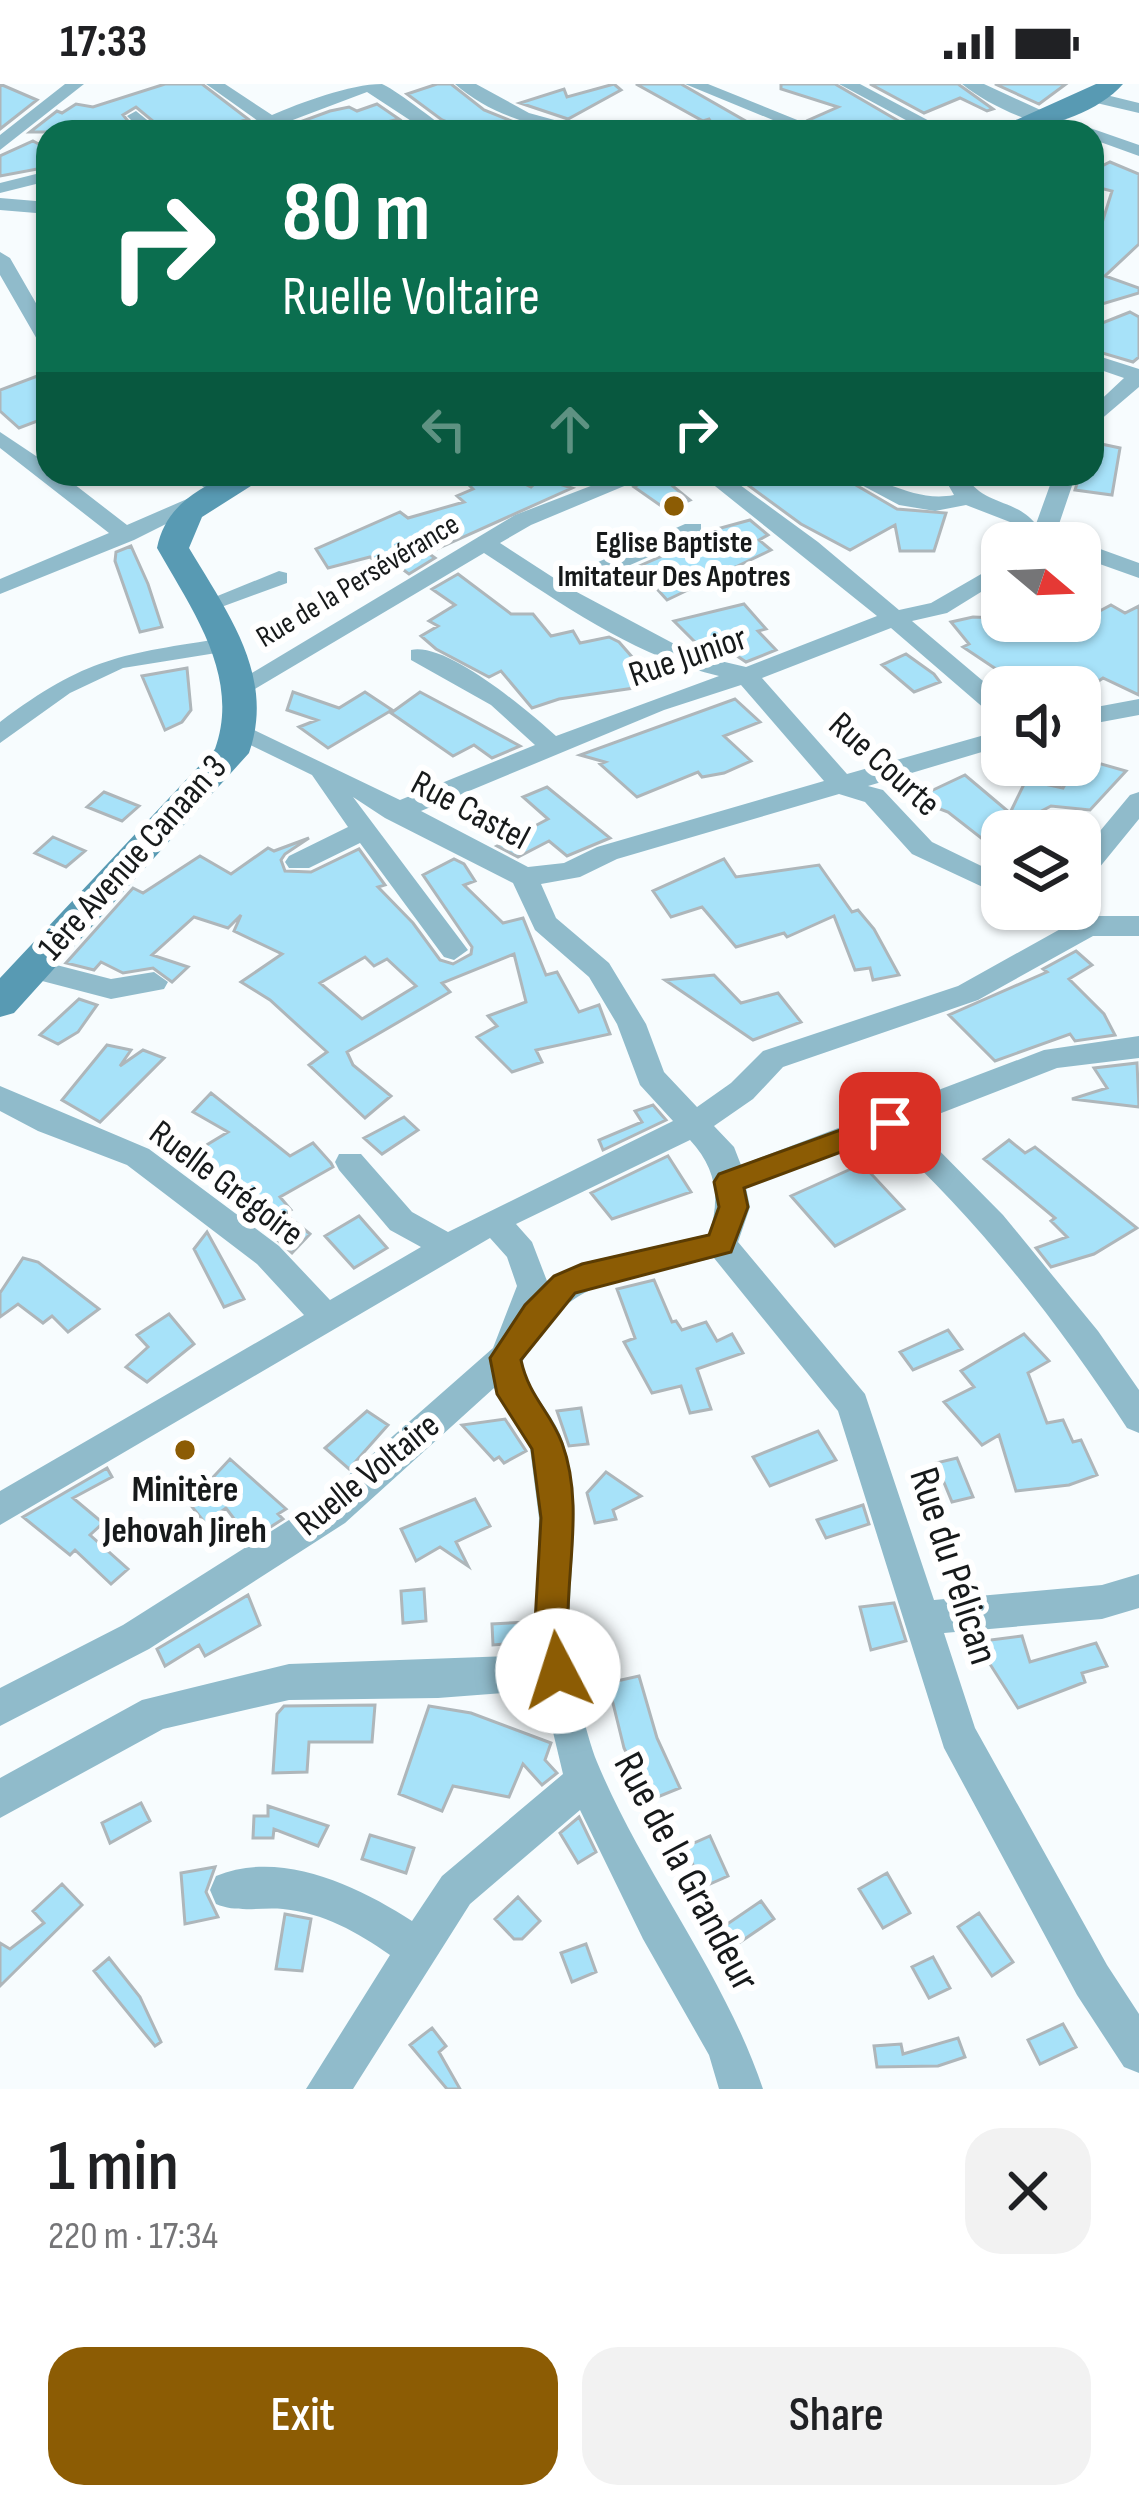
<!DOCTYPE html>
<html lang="en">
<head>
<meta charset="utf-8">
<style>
  body { margin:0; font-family:"Sofia Sans Condensed",sans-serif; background:#f2f2f2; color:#202124; height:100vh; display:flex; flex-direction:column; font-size:45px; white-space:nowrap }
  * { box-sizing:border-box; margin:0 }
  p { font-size:39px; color:#757577 }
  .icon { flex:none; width:66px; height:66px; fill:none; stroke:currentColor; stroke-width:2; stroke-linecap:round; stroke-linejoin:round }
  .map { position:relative; height:2005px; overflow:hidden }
  .side { display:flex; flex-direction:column; background:#fff; flex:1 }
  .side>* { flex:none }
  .top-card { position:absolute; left:36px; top:36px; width:1068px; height:366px; border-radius:36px; box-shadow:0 3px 9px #0004; background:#0b6e4f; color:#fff; overflow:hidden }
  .needle { width:78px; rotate:109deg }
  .fabs { position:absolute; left:981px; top:438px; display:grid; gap:24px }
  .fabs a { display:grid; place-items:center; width:120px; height:120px; border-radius:24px; background:#fff; box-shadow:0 3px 9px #0004; font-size:60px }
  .pin { position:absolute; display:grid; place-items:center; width:102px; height:102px; color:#fff; margin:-51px; border-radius:24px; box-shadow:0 6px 18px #0006 }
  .me { position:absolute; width:132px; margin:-66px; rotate:355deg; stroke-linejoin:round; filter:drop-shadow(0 0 9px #0008) }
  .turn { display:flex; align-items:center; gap:42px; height:252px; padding:0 48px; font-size:54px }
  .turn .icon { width:156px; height:156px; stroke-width:2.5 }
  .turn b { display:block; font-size:84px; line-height:102px }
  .lanes { display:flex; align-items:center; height:114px; padding:0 48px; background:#0003; justify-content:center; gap:60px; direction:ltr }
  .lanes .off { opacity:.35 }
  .round { display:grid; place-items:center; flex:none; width:126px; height:126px; border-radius:36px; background:#f2f2f2 }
  .summary { display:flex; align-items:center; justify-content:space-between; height:204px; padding:0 48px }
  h1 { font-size:72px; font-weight:600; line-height:90px }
  .action { display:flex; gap:24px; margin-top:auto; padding:24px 48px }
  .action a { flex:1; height:138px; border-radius:36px; background:#8c5c04; color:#fff; font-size:48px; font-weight:600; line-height:138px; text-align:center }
  .action a+a { background:#f2f2f2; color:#202124 }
  .status { display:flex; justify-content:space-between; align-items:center; height:84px; padding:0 60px; background:#fff; direction:ltr }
  .status svg { height:33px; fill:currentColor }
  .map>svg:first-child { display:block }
  .building { fill:#a7e2f9; stroke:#aeb6ba; stroke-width:3; fill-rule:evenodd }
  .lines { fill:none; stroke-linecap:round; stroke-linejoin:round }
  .minor { fill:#90bbcb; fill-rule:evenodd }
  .secondary { fill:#589ab3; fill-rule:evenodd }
  .route { fill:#8c5c04; stroke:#5b3c03; stroke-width:3 }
  .poi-dot { fill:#8c5c04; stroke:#fff; stroke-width:4.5 }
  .labels { text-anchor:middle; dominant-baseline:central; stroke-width:12; stroke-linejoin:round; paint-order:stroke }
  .far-poi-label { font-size:30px; font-weight:bold; fill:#171a1b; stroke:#fff }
  .far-street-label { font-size:30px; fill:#171a1b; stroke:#fff }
  .street-label { font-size:36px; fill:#171a1b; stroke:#fff }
  .poi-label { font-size:36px; font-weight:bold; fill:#171a1b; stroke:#fff }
  .near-street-label { font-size:42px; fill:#171a1b; stroke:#fff }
</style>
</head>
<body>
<div class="status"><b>17:33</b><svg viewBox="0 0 49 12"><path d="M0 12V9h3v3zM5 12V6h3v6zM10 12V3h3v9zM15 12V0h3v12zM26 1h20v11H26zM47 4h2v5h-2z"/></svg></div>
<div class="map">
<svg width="1139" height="2005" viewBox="0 0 1139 2005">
  <rect width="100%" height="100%" fill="#f7fcfe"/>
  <!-- building -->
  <path class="building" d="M0,0L37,16L0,45Z
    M202,0L248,35L210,48H166L136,23L123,31L137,48H30L57,27L62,29L76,20L93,23L165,0Z
    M437,0H451L484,26L519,40L494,48H472L442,36L407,10Z
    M614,0L621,6L568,35L520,19L564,5L567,13Z
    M636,0H681L765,48H718L709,35L703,37Z
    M781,0H835L902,39L881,48H831L809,36L838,23L781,5Z
    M870,0H958L993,25L987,27L960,14L924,29Z
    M995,0H1066L1039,20Z
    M377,20L399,35L348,48H322L318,43L305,46L297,39L330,27L349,23L357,27Z
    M33,57L48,65V83L0,92V72Z
    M1110,78L1139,90V160L1105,192L1139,204V209L1092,223V171L1112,107L1092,102V87Z
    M1130,228L1139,233V273L1133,278L1092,266V243Z
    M48,288V333L19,344L0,327V306Z
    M1092,358L1120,364L1112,411L1075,406L1080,390H1092Z
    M488,390H504L531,403L541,394L572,404L428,469L435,474L409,490L398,482L387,487L370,473L328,484L316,465L400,428L408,434L464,418L457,412L473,405L469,401Z
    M657,390H658L690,416L667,426L634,403Z
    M733,390H837L897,425L946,429L934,467H900L895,441L850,466L801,440Z
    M750,436L768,451L759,456L771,466L667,516L637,483L703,454L706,448Z
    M131,462L148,500L162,543L140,548L115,477L116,468Z
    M458,490L511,530H533L551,552L573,547L580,559L609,553L619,558L640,582L626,586L634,604L559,615L532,624L501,587L489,593L436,565L421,552L438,542L429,537L455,521L432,505Z
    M744,520L766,545L758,547L776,566L746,578L715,557L700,563L674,537Z
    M1111,521L1125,529L1139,522V611L1103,594L1080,610V603H1068L1052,594L999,587L963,563L969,560L951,538L973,533L1081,537Z
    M906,570L934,590L940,598L914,608L882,581Z
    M187,584L191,626L182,638L165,646L142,592Z
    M293,608L339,624L365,608L392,626L328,664L299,643L317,636L287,626Z
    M420,608L465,632L520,662L492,674L474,661L453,672L391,629Z
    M735,615L760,638L724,652L751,677L724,689L702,693L698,688L637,713L600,680L605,678L580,671Z
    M1080,674L1126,687L1090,726L1051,722L985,757L948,728L914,715L965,691L1010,729L1026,696L1063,704Z
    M547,703L610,754L567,772L549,757L518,773L497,762L548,735L523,713Z
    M104,708L139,722L122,737L87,723Z
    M53,753L85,767L66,783L35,769Z
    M309,754L285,770L281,776L285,787L311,788L359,765L385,801L378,803L413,839L440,876L453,880L471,870L472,863L423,791L454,775L464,780L475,797L464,801L503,839L523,834L546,891L557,888L579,928L599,921L610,950L536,966L542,978L512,988L477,953L497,942L488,932L526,918L514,870L442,899L450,908L347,968L353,981L391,1012L365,1034L309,981L327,968L270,916L241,898L282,870L234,847L241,831L228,844L194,833L152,871L188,883L172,898L153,884L123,889L101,878L94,886L66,879L133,804L143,809L200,772L231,790L268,764L274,767ZM365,873L374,882L387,875L416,902L362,935L320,899Z
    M724,775L736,793L819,781L852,828L858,826L874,845L899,891L873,896L870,884L855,886L834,832L787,853L784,849L736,863L702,823L671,833L653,807Z
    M1076,867L1092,881L1069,895L1104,930L1115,951L1075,957L1070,950L995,977L949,931L1047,888L1043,885Z
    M714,891L741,919L778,909L801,938L753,956L665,896Z
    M79,915L97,921L78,948L58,960L40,951Z
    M107,961L131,966L120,982L143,966L164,974L100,1038L62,1016Z
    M1137,979L1139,1023L1072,1015L1107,1004L1094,984Z
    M885,990L899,1009L865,1021L851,1004Z
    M211,1009L290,1072L313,1059L331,1079L333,1083L280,1113L291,1126L285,1130L310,1150L292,1169L185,1074L228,1048L193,1028Z
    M653,1021L666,1036L603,1066L599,1056L642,1038L635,1027Z
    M404,1033L418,1046L382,1070L364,1054Z
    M1009,1056L1025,1069L1035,1063L1137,1144L1094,1170L1051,1183L1036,1164L1067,1153L1051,1137L1055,1134L984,1075Z
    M668,1072L691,1108L612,1135L591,1109Z
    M862,1080L904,1125L835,1162L791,1112Z
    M359,1132L387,1164L354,1184L325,1152Z
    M207,1148L244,1215L224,1223L194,1165Z
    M23,1174L38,1178L99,1225L68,1248L52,1232L43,1239L18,1220L0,1233V1209Z
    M654,1196L672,1238L676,1237L682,1246L706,1238L717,1257L732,1250L743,1269L697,1285L711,1325L690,1329L681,1302L652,1309L624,1258L635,1254L617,1205Z
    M169,1230L194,1260L147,1298L126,1283L148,1263L137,1251Z
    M948,1246L962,1265L913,1286L900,1268Z
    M1024,1250L1049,1277L1028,1289L1047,1339L1063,1336L1073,1358L1081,1356L1097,1391L1069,1401L1016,1407L999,1351L982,1361L944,1318L974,1303L961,1287Z
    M581,1324L588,1360L569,1362L557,1327Z
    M367,1327L388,1341L349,1385L325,1364Z
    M505,1335L526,1367L504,1379L499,1373L494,1376L462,1341Z
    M818,1347L836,1376L770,1402L753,1373Z
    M957,1374L973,1413L952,1418L936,1379Z
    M230,1375L286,1425L278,1430L283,1435L250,1456L226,1424L205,1439L189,1419Z
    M107,1384L112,1393L73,1414L103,1439L90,1451L128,1485L111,1500L75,1466L70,1471L23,1433Z
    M606,1388L641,1412L613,1426L616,1435L595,1439L587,1409Z
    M475,1415L490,1442L456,1458L468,1482L440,1463L416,1477L401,1445Z
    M863,1421L869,1440L826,1454L817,1436Z
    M424,1505L426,1537L403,1539L401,1507Z
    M248,1511L260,1541L205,1572L199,1561L165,1582L157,1565Z
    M894,1519L906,1557L871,1566L860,1523Z
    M528,1538L530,1558L493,1561L492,1540Z
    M1022,1552L1030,1578L1096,1559L1107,1582L1082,1589L1085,1598L1018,1624L988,1577L981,1578L975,1558Z
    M609,1559L614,1588L584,1592L579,1563Z
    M639,1592L657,1654L680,1704L650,1716L624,1664L608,1599Z
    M375,1621L372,1658H309L307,1688L273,1689L277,1630L284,1622Z
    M429,1622L471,1629L551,1659L545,1676L557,1689L542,1701L523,1680L509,1713L453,1702L442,1727L399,1710Z
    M141,1719L150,1737L110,1759L102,1739Z
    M268,1722L328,1742L318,1762L274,1745L273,1754H253L254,1732H268Z
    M579,1733L596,1768L578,1779L560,1749Z
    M370,1751L414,1764L406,1789L362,1775Z
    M710,1752L728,1792L703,1803L685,1763Z
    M215,1783L206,1808L218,1833L185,1840L181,1789Z
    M887,1789L910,1829L883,1844L859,1805Z
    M62,1800L82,1821L0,1902V1859L10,1865L44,1839L33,1827Z
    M518,1813L540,1837L522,1855H514L495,1835Z
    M761,1817L774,1835L733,1863L720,1845Z
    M979,1829L1013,1878L992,1892L958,1843Z
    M285,1830L311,1835L302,1887L276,1885Z
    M586,1860L596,1888L572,1898L561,1869Z
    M933,1873L950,1904L929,1914L912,1883Z
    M109,1874L140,1913L161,1958L155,1962L94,1887Z
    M1063,1940L1076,1963L1040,1980L1028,1956Z
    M432,1944L446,1962L439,1968L460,2005H447L410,1961Z
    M958,1954L965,1973L938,1982L877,1983L874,1962L901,1960L903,1970Z"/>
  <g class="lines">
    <!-- minor -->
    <path class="minor" d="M65,0H84L0,66V51Z
      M206,0H225L272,31C300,19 350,0 382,0C391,3 437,37 449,48H428L367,8L261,48H237L258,37Z
      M455,0H476L529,29L598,48C547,48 494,34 455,0Z
      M685,0H708L827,48H802Z
      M839,0H860L950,48H928Z
      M962,0H984L1047,29L1139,61V72L1092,55V48C1050,48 994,26 962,0Z
      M1094,8L1139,19V29L1088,17L1085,13Z
      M136,27L162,48H143L127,32Z
      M48,87V97L0,109V99Z
      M0,114L48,118V130L0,126Z
      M0,168L10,174L48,240V263L38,257L0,191Z
      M1092,270L1139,285V303L1092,343V324L1124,294L1092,283Z
      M0,348L48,380V390H61L127,441L187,415L195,413L206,420L134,456L0,510V495L109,449L0,364Z
      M182,390H209L231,406L220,413Z
      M622,390H653L531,441L500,459L557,496L685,440H701V450L573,506L695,571L746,583L877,532L700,390H725L818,458L899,526L931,519L1002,478V495L947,529L912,537L1002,613V634L993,632L891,544L762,594L847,690L1002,646V662L868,702L883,706L932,758L1002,792V812L912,770L865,718L839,710L617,775L580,793L541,800L556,834L609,879L646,940L664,988L697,1023L731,999L763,967L958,902L1064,843L1038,832L1034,825H1080V817L1095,832H1139V852H1093L978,916L783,983L753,1015L714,1042L734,1063L741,1081L1044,966L1139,952V974L1057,984L913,1040L1003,1131L1098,1247L1139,1306V1349L1127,1344C1057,1237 979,1137 885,1051L746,1104L750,1123L738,1158L865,1310L934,1516L1102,1501L1139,1490V1524L1102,1535L944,1549L975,1644L1107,1881L1139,1930V1989L1124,1983L1077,1911L944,1664L838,1327L714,1174C628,1194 563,1191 521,1281C530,1311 556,1332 564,1361C584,1424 567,1489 570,1553C571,1585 585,1648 597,1678C644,1791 724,1889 763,2005H719L709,1971L643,1855L580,1726L470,1820L353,2005H306L390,1871C357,1848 324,1829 283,1825C260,1823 237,1829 216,1820L210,1806L216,1792C281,1765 358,1802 412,1837L442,1792L563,1690L543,1606L438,1614L289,1616L163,1645L0,1734V1694L142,1616L289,1580L536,1571L539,1434L530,1364L494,1304L345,1439L149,1565L0,1642V1604L123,1541L319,1417L493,1264L517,1202L507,1173L490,1154L0,1441V1407L304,1231L257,1180L127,1081L38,1047L0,1027V1002L149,1065L279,1162L330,1216L421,1163L390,1146L339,1086L335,1078L339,1070H361L412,1128L448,1148L673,1037L640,1001L617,940L589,893L535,846L513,799L385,734L353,713L468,866L454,876L444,873L360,759L309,784H289L285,778L289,772L348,743L312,691L228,650L241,642L250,644L400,716L535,661L491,621L411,576V566C448,558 529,628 556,652L719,592C632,572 558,517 484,469L248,609H230L227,604L515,431ZM741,601L824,697L597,763L564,779L528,783L421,727L664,626ZM690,1056C716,1084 721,1114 709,1150L582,1179L547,1197L532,1158L516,1140Z
      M841,390C882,390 911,419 954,411L942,390H964C984,423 1013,413 1036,440L1054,390H1076L1056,449L1139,479V494L1080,473V459H1022L1025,454L1010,438L966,421L935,427L899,421Z
      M279,487L287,489V499L205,529L193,522Z
      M226,554L235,556V566L123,584L70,609L0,659V638C86,573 122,570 226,554Z
      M1139,615V631L1080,642V626Z
      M1139,708V735L1090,795L1080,798V771L1130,711Z
      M33,875L111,895L154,888L168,898L164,905L111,915L23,892L19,885Z"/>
    <!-- secondary -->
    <path class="secondary" d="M1096,0H1123C1093,34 1032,48 989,48Z
      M230,390H270L202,433L189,464C227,528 276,592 249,669L14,929L0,933V894L215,665C241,592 192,526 157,464C165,424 195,406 230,390Z"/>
  </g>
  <!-- route -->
  <path class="route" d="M890,1028L900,1031L904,1039L900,1046L744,1104L748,1123L731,1168L575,1209L521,1276C529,1313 550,1327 562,1359C585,1421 565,1490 568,1553C569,1570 577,1582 570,1598L558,1603L546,1598L534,1556L541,1434L532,1365L497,1310L490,1274L525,1221L554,1192L582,1180L709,1151L719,1123L714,1098L719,1090Z"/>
  <!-- markers -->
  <g class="poi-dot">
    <circle cx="674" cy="422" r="12"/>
    <circle cx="185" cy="1366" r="12"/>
  </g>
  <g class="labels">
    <!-- far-poi labels -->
    <g class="far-poi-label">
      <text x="674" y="459">Eglise Baptiste<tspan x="674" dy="34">Imitateur Des Apotres</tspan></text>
    </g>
    <!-- far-street labels -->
    <g class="far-street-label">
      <text transform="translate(358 497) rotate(-31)">Rue de la Persévérance</text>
    </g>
    <!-- street labels -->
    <g class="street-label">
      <text transform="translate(688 573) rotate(-19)">Rue Junior</text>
      <text transform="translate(884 681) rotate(42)">Rue Courte</text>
      <text transform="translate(470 727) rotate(28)">Rue Castel</text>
      <text transform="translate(133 774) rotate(-48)">1ère Avenue Canaan 3</text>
      <text transform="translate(226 1100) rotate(37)">Ruelle Grégoire</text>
      <text transform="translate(368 1391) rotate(-39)">Ruelle Voltaire</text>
    </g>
    <!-- poi labels -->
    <g class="poi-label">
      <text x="185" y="1406">Minitère<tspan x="185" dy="41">Jehovah Jireh</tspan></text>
    </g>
    <!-- near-street labels -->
    <g class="near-street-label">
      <text transform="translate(953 1482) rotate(72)">Rue du Pélican</text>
      <text transform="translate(686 1788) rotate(62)">Rue de la Grandeur</text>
    </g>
  </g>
</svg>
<div class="fabs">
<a><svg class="needle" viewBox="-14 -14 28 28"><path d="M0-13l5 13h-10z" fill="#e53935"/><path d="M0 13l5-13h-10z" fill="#757577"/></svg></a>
<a><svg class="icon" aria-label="sound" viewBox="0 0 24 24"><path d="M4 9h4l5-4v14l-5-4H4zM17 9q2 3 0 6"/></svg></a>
<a><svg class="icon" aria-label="layers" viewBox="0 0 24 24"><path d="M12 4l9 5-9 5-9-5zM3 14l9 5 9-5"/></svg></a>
</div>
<div class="pin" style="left:890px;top:1039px;background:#d93025"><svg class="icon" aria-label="arrive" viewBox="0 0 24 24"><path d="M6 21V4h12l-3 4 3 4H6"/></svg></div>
<svg class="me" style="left:558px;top:1587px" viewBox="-20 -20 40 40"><circle r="19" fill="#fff"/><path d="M0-13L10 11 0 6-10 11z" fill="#8c5c04"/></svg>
<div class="top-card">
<div class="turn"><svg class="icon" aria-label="right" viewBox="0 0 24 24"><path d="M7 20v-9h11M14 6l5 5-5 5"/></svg><div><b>80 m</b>Ruelle Voltaire</div></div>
<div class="lanes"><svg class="icon off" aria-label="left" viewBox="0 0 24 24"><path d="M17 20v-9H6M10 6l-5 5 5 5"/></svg><svg class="icon off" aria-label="ahead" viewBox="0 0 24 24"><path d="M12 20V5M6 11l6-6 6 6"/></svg><svg class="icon" aria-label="right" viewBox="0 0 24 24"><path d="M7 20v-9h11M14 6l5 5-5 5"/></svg></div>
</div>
</div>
<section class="side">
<div class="summary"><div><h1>1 min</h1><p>220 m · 17:34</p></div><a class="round"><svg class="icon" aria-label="close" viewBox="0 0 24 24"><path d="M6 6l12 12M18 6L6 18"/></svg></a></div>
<div class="action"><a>Exit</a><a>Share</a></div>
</section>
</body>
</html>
